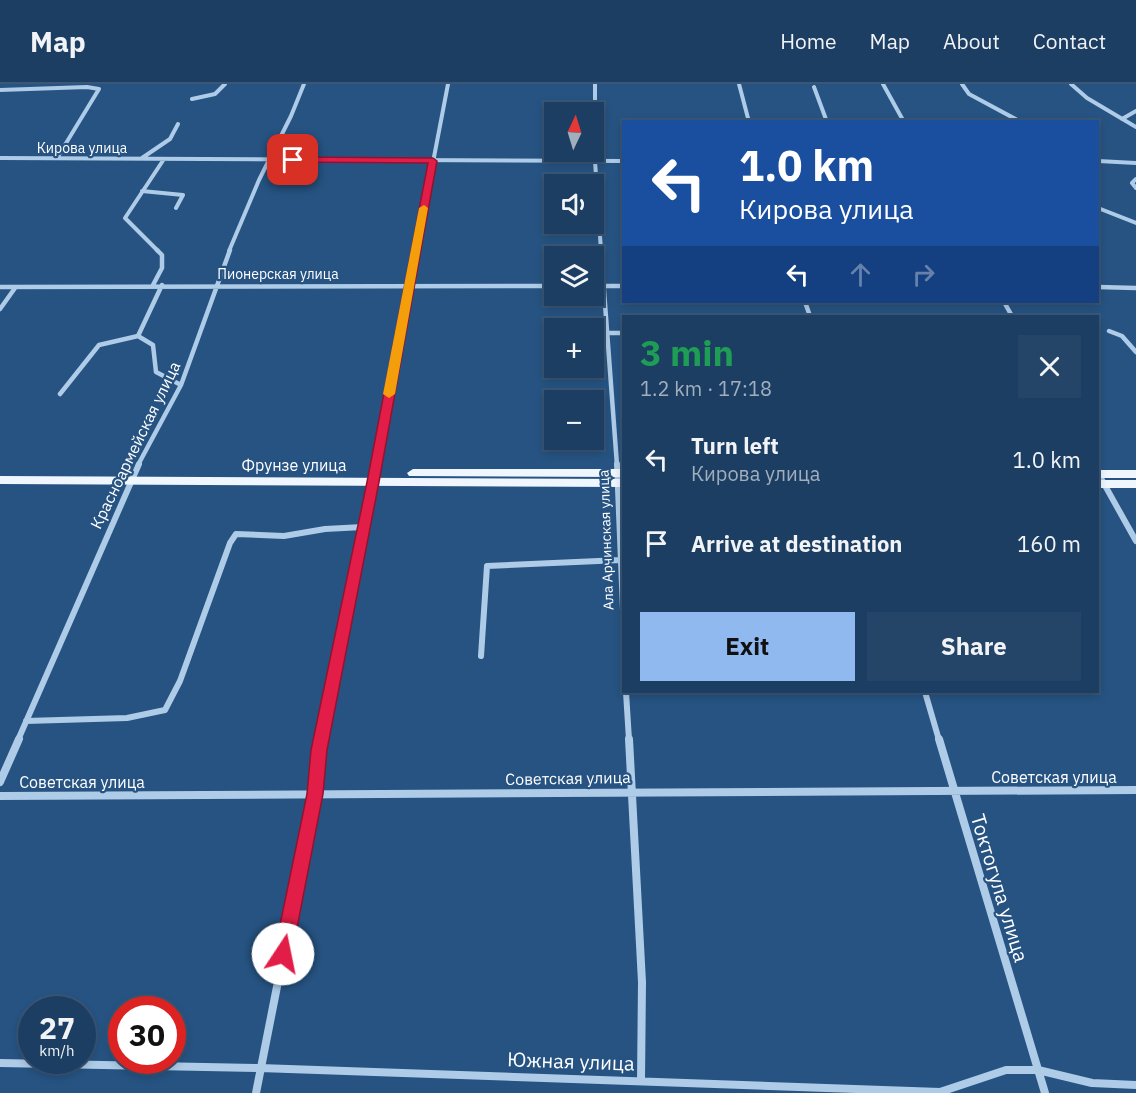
<!DOCTYPE html>
<html lang="en">
<head>
<meta charset="utf-8">
<style>
  body { margin:0; font-family:"IBM Plex Sans",sans-serif; background:#254568; color:#f1f3f6; height:100vh; display:flex; flex-direction:column; font-size:22px; white-space:nowrap }
  * { box-sizing:border-box; margin:0 }
  p { font-size:20px; color:#a0aebe }
  .icon { flex:none; width:33px; height:33px; fill:none; stroke:currentColor; stroke-width:2; stroke-linecap:round; stroke-linejoin:round }
  .map { position:relative; flex:1; overflow:hidden }
  .sheet { position:absolute; left:622px; top:231px; width:477px; height:378px; display:flex; flex-direction:column; background:#1c3e62; border-radius:0px; box-shadow:0 3px 9px #0003,0 0 0 2px #3a5777 }
  .sheet>* { flex:none }
  .top-card { position:absolute; left:622px; top:36px; width:477px; height:183px; border-radius:0px; box-shadow:0 3px 9px #0003,0 0 0 2px #3a5777; background:#1a4fa0; color:#fff; overflow:hidden }
  .needle { width:39px; rotate:4deg }
  .fabs { position:absolute; left:544px; top:18px; display:grid; gap:12px }
  .fabs a { display:grid; place-items:center; width:60px; height:60px; border-radius:0px; background:#1c3e62; box-shadow:0 3px 9px #0003,0 0 0 2px #3a5777; font-size:30px }
  .speed { position:absolute; left:18px; top:912px; display:flex; gap:12px; font-size:30px; font-weight:700; text-align:center }
  .speed>* { display:grid; place-content:center; width:78px; height:78px; border-radius:50%; background:#1c3e62; box-shadow:0 3px 9px #0003,0 0 0 2px #3a5777; line-height:1 }
  .speed small { font-size:15px; font-weight:400 }
  .speed .limit { border:9px solid #d22; background:#fff; color:#111 }
  .pin { position:absolute; display:grid; place-items:center; width:51px; height:51px; color:#fff; margin:-26px; border-radius:12px; box-shadow:0 3px 9px #0006 }
  .me { position:absolute; width:66px; margin:-33px; rotate:11deg; stroke-linejoin:round; filter:drop-shadow(0 0 4px #0008) }
  .turn { display:flex; align-items:center; gap:21px; height:126px; padding:0 18px; font-size:27px }
  .turn .icon { width:78px; height:78px; stroke-width:2.5 }
  .turn b { display:block; font-size:42px; line-height:51px }
  .lanes { display:flex; align-items:center; height:57px; padding:0 18px; background:#0003; justify-content:center; gap:30px; direction:ltr }
  .lanes .off { opacity:.35 }
  .round { display:grid; place-items:center; flex:none; width:63px; height:63px; border-radius:0px; background:#254568 }
  .summary { display:flex; align-items:center; justify-content:space-between; height:102px; padding:0 18px }
  h1 { font-size:36px; font-weight:700; line-height:45px; color:#1e9e55 }
  .cta { display:flex; gap:12px; margin-top:auto; padding:12px 18px }
  .cta a { flex:1; height:69px; border-radius:0px; background:#90b9f0; color:#111; font-size:24px; font-weight:700; line-height:69px; text-align:center }
  .cta a+a { background:#254568; color:#f1f3f6 }
  ul { padding:0; list-style:none }
  li { display:flex; align-items:center; gap:18px; height:84px; padding:0 18px }
  li div { flex:1 }
  li b { display:block; font-size:22px }
  li em { font-style:normal }
  header { display:flex; align-items:center; gap:36px; box-sizing:border-box; height:84px; padding:0 30px; background:#1c3e62; border-bottom:2px solid #3a5777 }
  header strong { font-size:28px }
  nav { display:flex; gap:33px; margin-inline-start:auto; font-size:21px }
  .map>svg:first-child { display:block }
  .lines { fill:none; stroke-linecap:round; stroke-linejoin:round }
  .street-far3 { stroke:#aecbe7; stroke-width:4 }
  .street-far2 { stroke:#aecbe7; stroke-width:4.5 }
  .street-far1 { stroke:#aecbe7; stroke-width:6 }
  .street { stroke:#aecbe7; stroke-width:8 }
  .primary { fill:#f0f6fd; fill-rule:evenodd }
  .route { fill:#e11d48; stroke:#92132f; stroke-width:1.5 }
  .slow { fill:#f59e0b }
  .labels { text-anchor:middle; dominant-baseline:central; stroke-width:4.5; stroke-linejoin:round; paint-order:stroke }
  .far-street-label { font-size:14px; fill:#fff; stroke:#265382 }
  .street-label { font-size:16px; fill:#fff; stroke:#265382 }
  .near-street-label { font-size:20px; fill:#fff; stroke:#265382 }
</style>
</head>
<body>
<header>
<strong>Map</strong>
<nav><a>Home</a><a>Map</a><a>About</a><a>Contact</a></nav>
</header>
<div class="map">
<svg width="1136" height="1009" viewBox="0 0 1136 1009">
  <rect width="100%" height="100%" fill="#265382"/>
  <g class="lines">
    <!-- street-far3 -->
    <path class="street-far3" d="M595,0V77L601,167
      M739,0L749,38
      M883,0L904,38
      M962,0L969,10L1021,38
      M1071,0L1087,14L1136,43
      M814,3L827,38
      M0,6L87,3L99,5L57,74
      M192,15L215,10L225,0
      M1122,35L1136,27
      M0,74L624,77
      M142,74L170,55L178,40
      M1098,77L1136,79
      M1136,95L1132,99L1136,104
      M142,107L183,111L176,124
      M1098,124L1136,139
      M158,167L125,134L164,75
      M229,167L259,96L291,32L304,0
      M416,167L448,0"/>
    <!-- street-far2 -->
    <path class="street-far2" d="M601,166L617,381
      M153,201L162,184V171L157,166
      M162,201L138,252L153,261L156,288L181,301
      M594,202H624
      M0,203L555,202
      M1098,203L1136,204
      M805,218L810,232
      M1004,218L1012,232
      M0,225L15,204
      M1109,247L1122,252L1136,268
      M608,249H624
      M60,310L99,261L138,252
      M138,381L181,301L230,166
      M376,381L417,166"/>
    <!-- street-far1 -->
    <path class="street-far1" d="M617,380L624,551
      M1098,389L1136,457
      M481,572L487,482L621,476
      M626,608L629,656
      M925,608L939,656
      M26,637L127,634L165,626L180,597L230,459L236,450L284,452L325,445L363,443
      M18,656L139,380
      M321,656L376,380"/>
    <!-- street -->
    <path class="street" d="M629,655L642,898L641,997
      M939,655L1045,1009
      M0,698L19,655
      M0,712L1136,706
      M0,979L260,984L940,1008L1006,986H1038L1092,999L1136,1001
      M256,1009L315,710L321,655"/>
    <!-- primary -->
    <path class="primary" d="M413,385H624V393L409,392L407,389Z
      M1098,386H1136V394H1098Z
      M0,392L624,395V403L0,400Z
      M1098,396H1136V404H1098Z"/>
  </g>
  <!-- route -->
  <path class="route" d="M293,73L433,74L437,77L379,398L327,666L323,710L292,870L289,876L283,878L276,876L274,870L307,710L311,666L367,398L428,79L290,78V74Z"/>
  <!-- slow -->
  <path class="slow" d="M424,121L428,124L395,310L389,314L383,310L419,124Z"/>
  <g class="labels">
    <!-- far-street labels -->
    <g class="far-street-label">
      <text x="82" y="64">Кирова улица</text>
      <text x="278" y="190">Пионерская улица</text>
      <text transform="translate(606 456) rotate(-92)">Ала Арчинская улица</text>
    </g>
    <!-- street labels -->
    <g class="street-label">
      <text transform="translate(135 361) rotate(-64)">Красноармейская улица</text>
      <text x="294" y="381">Фрунзе улица</text>
      <text x="1054" y="693">Советская улица</text>
      <text transform="translate(568 694) rotate(-1)">Советская улица</text>
      <text x="82" y="698">Советская улица</text>
    </g>
    <!-- near-street labels -->
    <g class="near-street-label">
      <text transform="translate(1000 804) rotate(73)">Токтогула улица</text>
      <text transform="translate(571 977) rotate(2)">Южная улица</text>
    </g>
  </g>
</svg>
<div class="fabs">
<a><svg class="needle" viewBox="-14 -14 28 28"><path d="M0-13l5 13h-10z" fill="#e53935"/><path d="M0 13l5-13h-10z" fill="#a0aebe"/></svg></a>
<a><svg class="icon" aria-label="sound" viewBox="0 0 24 24"><path d="M4 9h4l5-4v14l-5-4H4zM17 9q2 3 0 6"/></svg></a>
<a><svg class="icon" aria-label="layers" viewBox="0 0 24 24"><path d="M12 4l9 5-9 5-9-5zM3 14l9 5 9-5"/></svg></a>
<a>+</a>
<a>−</a>
</div>
<div class="speed"><div>27<small>km/h</small></div><div class="limit">30</div></div>
<div class="pin" style="left:293px;top:76px;background:#d93025"><svg class="icon" aria-label="arrive" viewBox="0 0 24 24"><path d="M6 21V4h12l-3 4 3 4H6"/></svg></div>
<svg class="me" style="left:283px;top:870px" viewBox="-20 -20 40 40"><circle r="19" fill="#fff"/><path d="M0-13L10 11 0 6-10 11z" fill="#e11d48"/></svg>
<div class="top-card">
<div class="turn"><svg class="icon" aria-label="left" viewBox="0 0 24 24"><path d="M17 20v-9H6M10 6l-5 5 5 5"/></svg><div><b>1.0 km</b>Кирова улица</div></div>
<div class="lanes"><svg class="icon" aria-label="left" viewBox="0 0 24 24"><path d="M17 20v-9H6M10 6l-5 5 5 5"/></svg><svg class="icon off" aria-label="ahead" viewBox="0 0 24 24"><path d="M12 20V5M6 11l6-6 6 6"/></svg><svg class="icon off" aria-label="right" viewBox="0 0 24 24"><path d="M7 20v-9h11M14 6l5 5-5 5"/></svg></div>
</div>
<section class="sheet">
<div class="summary"><div><h1>3 min</h1><p>1.2 km · 17:18</p></div><a class="round"><svg class="icon" aria-label="close" viewBox="0 0 24 24"><path d="M6 6l12 12M18 6L6 18"/></svg></a></div>
<ul>
<li><svg class="icon" aria-label="left" viewBox="0 0 24 24"><path d="M17 20v-9H6M10 6l-5 5 5 5"/></svg><div><b>Turn left</b><p>Кирова улица</p></div><em>1.0 km</em></li>
<li><svg class="icon" aria-label="arrive" viewBox="0 0 24 24"><path d="M6 21V4h12l-3 4 3 4H6"/></svg><div><b>Arrive at destination</b></div><em>160 m</em></li>
</ul>
<div class="cta"><a>Exit</a><a>Share</a></div>
</section>
</div>
</body>
</html>
